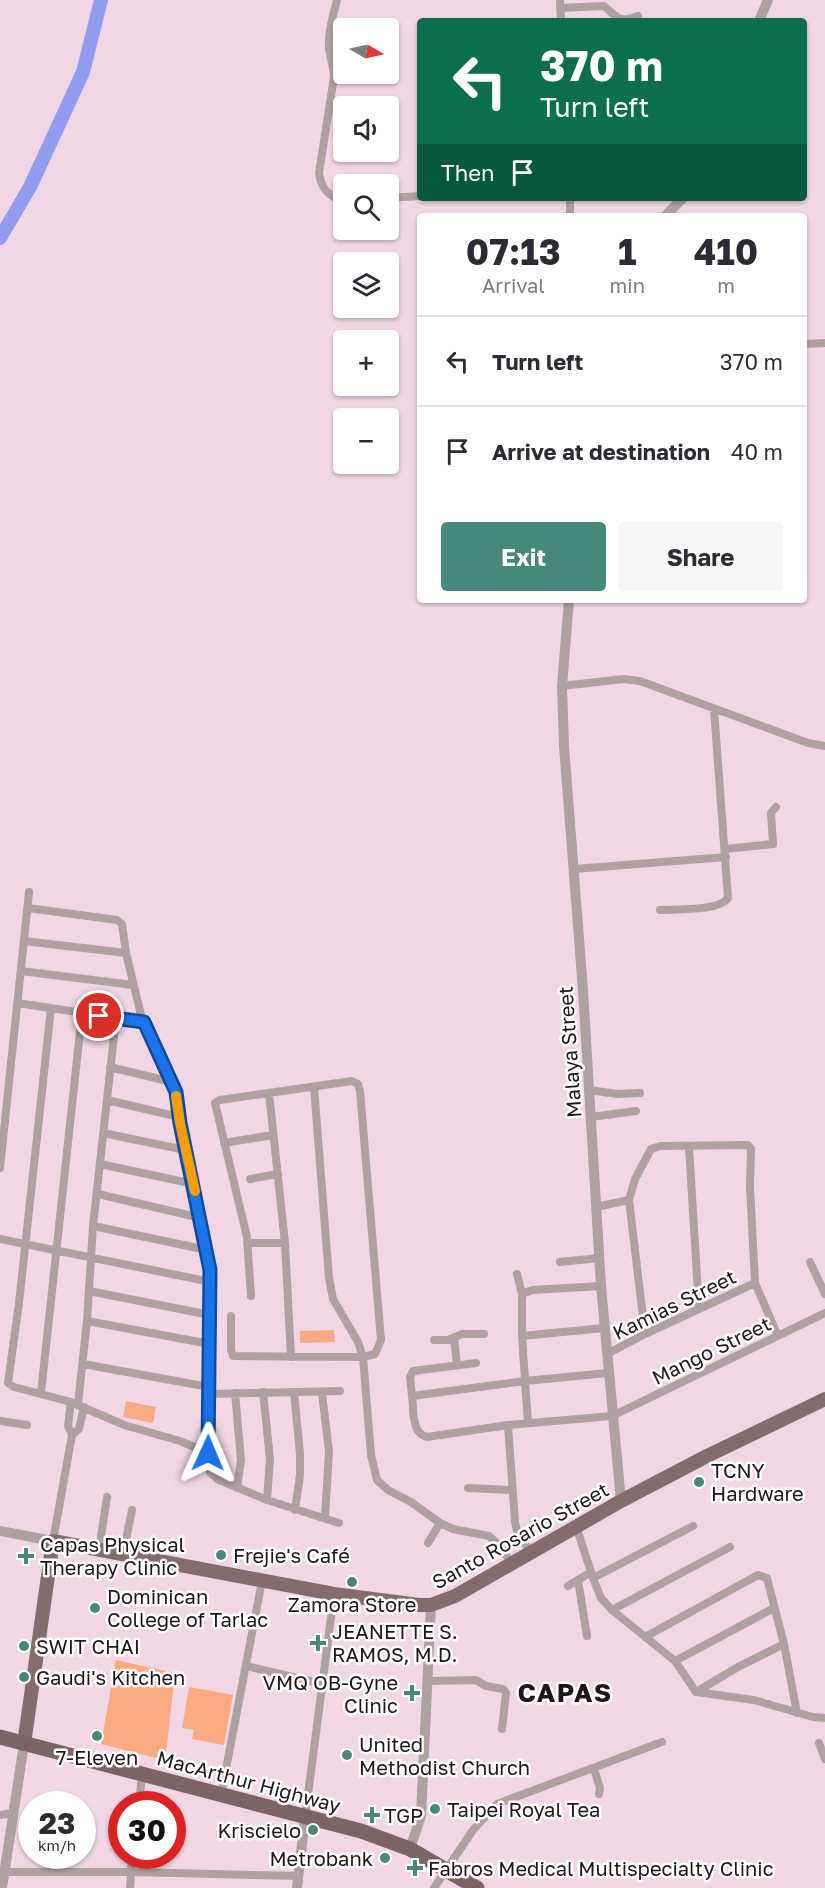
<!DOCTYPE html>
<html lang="en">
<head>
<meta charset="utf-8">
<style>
  body { margin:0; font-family:"Golos Text",sans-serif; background:#f7f7f7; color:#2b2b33; height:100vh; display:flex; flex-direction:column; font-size:22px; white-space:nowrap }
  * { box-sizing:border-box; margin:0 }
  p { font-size:20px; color:#7c7c81 }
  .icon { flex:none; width:33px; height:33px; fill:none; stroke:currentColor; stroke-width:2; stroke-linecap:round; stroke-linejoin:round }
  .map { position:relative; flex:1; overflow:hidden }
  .details { position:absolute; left:417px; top:213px; width:390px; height:390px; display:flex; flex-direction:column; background:#fff; border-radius:6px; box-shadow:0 2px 4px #0004 }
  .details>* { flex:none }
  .hud { position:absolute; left:417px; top:18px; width:390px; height:183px; border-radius:6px; box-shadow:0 2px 4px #0004; background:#0b6e4f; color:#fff; overflow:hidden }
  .needle { width:39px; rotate:99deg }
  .tools { position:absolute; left:333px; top:18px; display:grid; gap:12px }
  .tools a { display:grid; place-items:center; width:66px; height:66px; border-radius:6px; background:#fff; box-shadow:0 2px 4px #0004; font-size:30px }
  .speed { position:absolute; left:18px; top:1791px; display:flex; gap:12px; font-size:30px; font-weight:700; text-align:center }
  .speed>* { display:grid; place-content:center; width:78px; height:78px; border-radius:50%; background:#fff; box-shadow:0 2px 4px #0004; line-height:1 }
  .speed small { font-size:15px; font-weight:400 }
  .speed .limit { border:9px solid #d22; background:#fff; color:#111 }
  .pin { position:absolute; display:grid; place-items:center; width:51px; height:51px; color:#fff; margin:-26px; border:3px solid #fff; border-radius:50%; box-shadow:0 2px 6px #0007 }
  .me { position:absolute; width:66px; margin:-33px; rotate:1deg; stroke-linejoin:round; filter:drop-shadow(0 0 4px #0008) }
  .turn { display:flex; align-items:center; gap:21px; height:126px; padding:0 24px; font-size:27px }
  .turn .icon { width:78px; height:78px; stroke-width:2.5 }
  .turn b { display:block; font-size:42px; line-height:51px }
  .then { display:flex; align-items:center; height:57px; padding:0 24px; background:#0003; gap:12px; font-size:22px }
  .eta { display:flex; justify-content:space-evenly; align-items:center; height:102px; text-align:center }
  .eta b { font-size:36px; font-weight:700; line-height:42px }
  .cta { display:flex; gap:12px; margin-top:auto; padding:12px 24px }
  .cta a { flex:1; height:69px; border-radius:6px; background:#468879; color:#fff; font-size:24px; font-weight:700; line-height:69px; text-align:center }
  .cta a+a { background:#f7f7f7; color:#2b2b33 }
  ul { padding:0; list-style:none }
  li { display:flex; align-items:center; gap:18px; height:90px; padding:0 24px; border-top:2px solid #e1e1e2 }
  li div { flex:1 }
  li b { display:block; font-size:22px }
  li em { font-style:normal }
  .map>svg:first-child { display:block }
  .green { fill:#faaa80 }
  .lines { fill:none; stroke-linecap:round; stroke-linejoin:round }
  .river { stroke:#909dee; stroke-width:14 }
  .minor { stroke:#aea1a1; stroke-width:8 }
  .tertiary { stroke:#aea1a1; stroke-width:10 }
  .primary { stroke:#846c6d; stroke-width:14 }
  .trunk { stroke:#7c6364; stroke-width:15 }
  .route-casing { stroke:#114b97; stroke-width:15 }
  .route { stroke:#1a73e8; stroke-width:10 }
  .slow { stroke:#f59e0b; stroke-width:10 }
  .poi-dot { fill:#468879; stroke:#fff; stroke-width:2 }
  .labels { text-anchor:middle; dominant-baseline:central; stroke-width:5; stroke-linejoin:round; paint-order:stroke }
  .street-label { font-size:20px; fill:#1f161b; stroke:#fff }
  .poi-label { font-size:20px; fill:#1f161b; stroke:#fff; text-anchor:start }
  .district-label { font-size:26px; font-weight:bold; letter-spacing:1.5px; fill:#1f161b; stroke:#fff }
</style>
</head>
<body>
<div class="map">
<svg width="825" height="1888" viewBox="0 0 825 1888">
  <rect width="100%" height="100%" fill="#f1d7e6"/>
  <!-- green -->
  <path class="green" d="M334,1330L335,1342L300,1343V1331Z
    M126,1401L156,1407L153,1423L123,1417Z
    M116,1660L175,1673L166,1753L160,1759L101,1744Z
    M189,1687L233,1695L224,1745L192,1739L194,1730L182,1728Z"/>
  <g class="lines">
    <!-- river -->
    <path class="river" d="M0,238L30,187L83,72L101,0"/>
    <!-- minor -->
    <path class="minor" d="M337,0C333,16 328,32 329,48C330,58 334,67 334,77L319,173C321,188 328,197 344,201
      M560,0L561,21
      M560,8L604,6C618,18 619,23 638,16
      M388,198L420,196
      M570,198V216
      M804,344L825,343
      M562,686L623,679L640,681L808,743L825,746
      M725,849L773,844L771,813L776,807
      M574,869L726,857
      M28,908L117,920L122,924L126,953L141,1015L176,1092L180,1123L210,1270L208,1453L210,1472L217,1479L267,1500L339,1523
      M660,910C676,909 720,911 728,898L714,709
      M24,941L126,953
      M21,971L133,985
      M17,1003L144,1022
      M51,1008L19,1303L8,1383L14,1387L71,1402L124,1425L180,1441L208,1453
      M110,1067L172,1082
      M314,1087L329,1278L333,1299L358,1342L363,1357L371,1455L377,1480L388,1490L411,1502L440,1523L453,1529L489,1536L502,1548L511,1563
      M589,1090L617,1094L640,1093
      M269,1093L285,1243L291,1357
      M107,1100L179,1117
      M591,1117L636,1111
      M103,1133L185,1150
      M224,1143L273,1135
      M689,1147L699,1309
      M100,1164L194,1184
      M0,1168L29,892
      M250,1179L278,1174
      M98,1194L201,1218
      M596,1207L629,1200
      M93,1226L207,1250
      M0,1239L211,1282
      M247,1243H285
      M560,1262L599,1258
      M810,1262L825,1294
      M517,1274L522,1294
      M89,1291L210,1315
      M231,1316V1350L233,1356L363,1357L375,1354L381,1340L360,1091L358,1084L352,1081L220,1100L215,1103L247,1237L251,1296
      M87,1321L210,1344
      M645,1334L629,1200L635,1179L651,1149L660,1146L748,1145L751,1149L750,1186L755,1283L778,1336
      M522,1336L604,1328
      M454,1338L457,1365
      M434,1340H448L462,1334H484
      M607,1354L645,1334L755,1283
      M83,1364L209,1387
      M263,1392L270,1459L267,1500
      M294,1392L300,1454V1475L295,1510
      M41,1393L82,1013
      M235,1393L241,1460L237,1488
      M322,1393L329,1451L325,1518
      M209,1394L340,1391
      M412,1396L410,1377L413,1371L476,1363
      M78,1404L87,1321L93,1226L116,1018
      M0,1421L27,1425
      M528,1423L522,1336V1294L532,1290L601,1286
      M508,1425L612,1416L825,1313
      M72,1435L79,1429L84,1407
      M468,1488L511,1490
      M576,1526L593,1578L601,1598L612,1610L675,1661L696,1692L754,1700L813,1717L825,1718
      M53,1541L72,1435L68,1426L71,1402
      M428,1543L440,1523
      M99,1550L107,1497
      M530,1552L517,1531L515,1522L508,1425L427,1437C411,1433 414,1410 412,1396L525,1381L608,1373
      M123,1554L132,1510
      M593,1578L693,1526
      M578,1580L587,1636
      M568,1586L591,1572
      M612,1610L730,1547
      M645,1637L758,1575L767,1578L784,1644L797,1713
      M675,1661L774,1608
      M246,1666L323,1684
      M428,1681L476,1680L486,1686L503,1689L506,1693L502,1729
      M696,1692L738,1667L784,1644
      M819,1743L825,1759
      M594,1769L600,1788L599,1794
      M221,1795L262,1581
      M139,1804L142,1775
      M0,1815L13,1813
      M305,1818L334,1594
      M4,1872H130L299,1876
      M130,1888L132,1856
      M434,1888L473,1830L497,1804L662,1742"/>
    <!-- tertiary -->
    <path class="tertiary" d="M759,21L768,0
      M665,216L683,198
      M569,600L562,686L564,746L583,990L601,1286L621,1501
      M0,1531L53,1541
      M410,1849L421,1816L431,1605
      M2,1888L24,1744
      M297,1888L305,1818"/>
    <!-- primary -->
    <path class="primary" d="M24,1744L53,1541L334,1594L419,1605H431L455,1596L621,1501L707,1456L825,1399"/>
    <!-- trunk -->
    <path class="trunk" d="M0,1737L361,1831L410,1849L477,1888"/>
  </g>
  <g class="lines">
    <defs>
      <path id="route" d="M99,1016L144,1022L176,1092L180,1123L210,1270L208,1453"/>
    </defs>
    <!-- route casing -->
    <use href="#route" class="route-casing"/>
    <!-- route -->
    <use href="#route" class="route"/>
    <!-- slow -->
    <path class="slow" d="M176,1096L180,1123L195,1191"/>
  </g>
  <!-- markers -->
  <g class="poi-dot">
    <circle cx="699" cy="1482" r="6"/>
    <circle cx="221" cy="1555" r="6"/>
    <path d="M23 1547h6v6h6v6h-6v6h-6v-6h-6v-6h6z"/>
    <circle cx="352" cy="1582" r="6"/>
    <circle cx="95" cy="1608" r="6"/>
    <path d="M315 1634h6v6h6v6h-6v6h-6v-6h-6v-6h6z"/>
    <circle cx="24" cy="1646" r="6"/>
    <circle cx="24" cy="1677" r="6"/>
    <path d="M409 1684h6v6h6v6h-6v6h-6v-6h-6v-6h6z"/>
    <circle cx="97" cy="1736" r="6"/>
    <circle cx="347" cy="1755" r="6"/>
    <circle cx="435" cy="1809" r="6"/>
    <path d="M369 1806h6v6h6v6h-6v6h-6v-6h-6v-6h6z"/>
    <circle cx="313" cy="1830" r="6"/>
    <circle cx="385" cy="1858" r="6"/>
    <path d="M412 1859h6v6h6v6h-6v6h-6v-6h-6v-6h6z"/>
  </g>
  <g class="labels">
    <!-- street labels -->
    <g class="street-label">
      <text transform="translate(569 1052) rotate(-94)">Malaya Street</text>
      <text transform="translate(674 1304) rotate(-26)">Kamias Street</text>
      <text transform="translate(711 1350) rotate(-26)">Mango Street</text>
      <text transform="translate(520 1535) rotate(-29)">Santo Rosario Street</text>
      <text transform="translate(249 1781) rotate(15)">MacArthur Highway</text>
    </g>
    <!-- poi labels -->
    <g class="poi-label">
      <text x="711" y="1470">TCNY<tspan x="711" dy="23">Hardware</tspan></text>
      <text x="40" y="1544">Capas Physical<tspan x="40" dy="23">Therapy Clinic</tspan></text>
      <text x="233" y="1555">Frejie's Café</text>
      <text x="107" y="1596">Dominican<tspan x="107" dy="23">College of Tarlac</tspan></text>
      <text x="352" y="1604" text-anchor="middle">Zamora Store</text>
      <text x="332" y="1631">JEANETTE S.<tspan x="332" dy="23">RAMOS, M.D.</tspan></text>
      <text x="36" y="1646">SWIT CHAI</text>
      <text x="36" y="1677">Gaudi's Kitchen</text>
      <text x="398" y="1682" text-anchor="end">VMQ OB-Gyne<tspan x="398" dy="23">Clinic</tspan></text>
      <text x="359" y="1744">United<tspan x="359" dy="23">Methodist Church</tspan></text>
      <text x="97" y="1757" text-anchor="middle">7-Eleven</text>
      <text x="447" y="1809">Taipei Royal Tea</text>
      <text x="384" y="1815">TGP</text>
      <text x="301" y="1830" text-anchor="end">Kriscielo</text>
      <text x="373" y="1858" text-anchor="end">Metrobank</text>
      <text x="428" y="1868">Fabros Medical Multispecialty Clinic</text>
    </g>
    <!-- district labels -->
    <g class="district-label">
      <text x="565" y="1692">CAPAS</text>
    </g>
  </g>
</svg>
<div class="tools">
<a><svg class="needle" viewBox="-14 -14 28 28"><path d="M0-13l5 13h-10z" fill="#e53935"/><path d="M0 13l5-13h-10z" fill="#7c7c81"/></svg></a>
<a><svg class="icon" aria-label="sound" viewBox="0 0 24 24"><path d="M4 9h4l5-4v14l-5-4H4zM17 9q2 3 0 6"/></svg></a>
<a><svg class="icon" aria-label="search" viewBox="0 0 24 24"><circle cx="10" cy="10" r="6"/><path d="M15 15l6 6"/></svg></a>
<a><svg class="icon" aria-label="layers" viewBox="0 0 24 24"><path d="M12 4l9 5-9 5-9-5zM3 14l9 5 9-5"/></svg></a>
<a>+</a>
<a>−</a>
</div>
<div class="speed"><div>23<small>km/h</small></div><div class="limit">30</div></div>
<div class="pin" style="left:99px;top:1016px;background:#d93025"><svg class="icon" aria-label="arrive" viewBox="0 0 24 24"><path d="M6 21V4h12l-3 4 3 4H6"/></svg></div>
<svg class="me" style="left:208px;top:1453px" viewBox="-20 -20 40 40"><path d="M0-17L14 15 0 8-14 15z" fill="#1a73e8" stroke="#fff" stroke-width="4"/></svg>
<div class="hud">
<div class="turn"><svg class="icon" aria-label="left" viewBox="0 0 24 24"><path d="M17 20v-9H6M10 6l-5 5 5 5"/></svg><div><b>370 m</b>Turn left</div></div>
<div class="then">Then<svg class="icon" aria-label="arrive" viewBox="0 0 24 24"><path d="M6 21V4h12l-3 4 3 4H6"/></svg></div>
</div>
<section class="details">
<div class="eta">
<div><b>07:13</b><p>Arrival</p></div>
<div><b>1</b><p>min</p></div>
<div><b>410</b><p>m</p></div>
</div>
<ul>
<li><svg class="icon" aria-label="left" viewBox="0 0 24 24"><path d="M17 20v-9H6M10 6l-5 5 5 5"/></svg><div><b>Turn left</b></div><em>370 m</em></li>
<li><svg class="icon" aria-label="arrive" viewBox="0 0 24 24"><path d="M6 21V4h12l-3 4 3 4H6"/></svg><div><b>Arrive at destination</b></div><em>40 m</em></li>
</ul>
<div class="cta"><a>Exit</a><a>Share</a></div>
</section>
</div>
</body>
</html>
